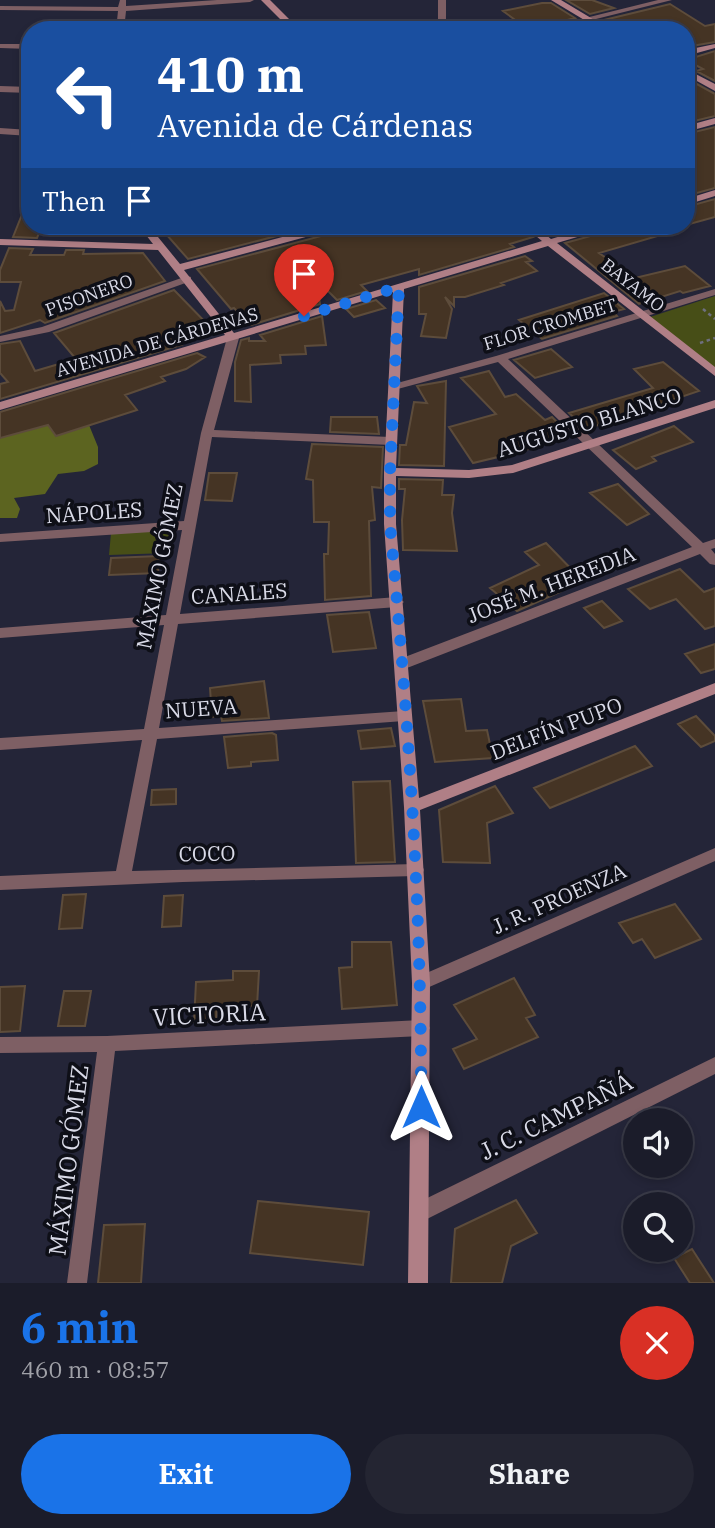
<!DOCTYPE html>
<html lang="en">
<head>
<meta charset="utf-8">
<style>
  body { margin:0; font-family:"IBM Plex Serif",serif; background:#242532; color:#f1f3f6; height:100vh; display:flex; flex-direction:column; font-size:26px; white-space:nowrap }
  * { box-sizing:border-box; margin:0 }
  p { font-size:23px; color:#a0a1a8 }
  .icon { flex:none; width:38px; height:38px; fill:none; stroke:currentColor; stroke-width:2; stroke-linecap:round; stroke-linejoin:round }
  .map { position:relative; height:1283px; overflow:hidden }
  .sheet { display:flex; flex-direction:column; background:#1b1c2a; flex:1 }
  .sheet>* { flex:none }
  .banner { position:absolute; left:21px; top:21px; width:674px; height:214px; border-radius:28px; box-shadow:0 4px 10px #0003,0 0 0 2px #393a47; background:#1a4fa0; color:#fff; overflow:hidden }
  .buttons { position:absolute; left:623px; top:1108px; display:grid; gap:14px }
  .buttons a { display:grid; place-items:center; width:70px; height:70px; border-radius:50%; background:#1b1c2a; box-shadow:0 4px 10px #0003,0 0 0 2px #393a47; font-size:35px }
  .pin { position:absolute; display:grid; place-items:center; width:60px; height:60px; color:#fff; margin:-72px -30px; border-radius:50% 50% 50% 0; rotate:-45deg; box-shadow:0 0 7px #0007 }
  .pin .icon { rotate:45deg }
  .me { position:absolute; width:77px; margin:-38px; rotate:0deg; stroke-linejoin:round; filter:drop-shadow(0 0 5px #0008) }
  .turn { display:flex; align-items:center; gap:24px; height:147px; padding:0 21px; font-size:32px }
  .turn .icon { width:91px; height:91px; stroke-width:2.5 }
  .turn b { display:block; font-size:49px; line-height:60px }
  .then { display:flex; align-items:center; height:66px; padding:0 21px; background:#0003; gap:14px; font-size:26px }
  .round { display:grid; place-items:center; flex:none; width:74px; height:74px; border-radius:37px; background:#242532 }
  .overview { display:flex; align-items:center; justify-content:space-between; height:119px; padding:0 21px }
  h1 { font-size:42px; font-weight:700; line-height:52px; color:#1a73e8 }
  .primary-button { display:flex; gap:14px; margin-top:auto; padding:14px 21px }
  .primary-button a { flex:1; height:80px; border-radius:42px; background:#1a73e8; color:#fff; font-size:28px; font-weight:700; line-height:80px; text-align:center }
  .primary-button a+a { background:#242532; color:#f1f3f6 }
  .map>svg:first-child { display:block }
  .green { fill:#474e17 }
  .forest { fill:#5c6420 }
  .building { fill:#453424; stroke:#5d4c3b; stroke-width:2 }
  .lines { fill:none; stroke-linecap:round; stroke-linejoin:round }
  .path { stroke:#6e6f7f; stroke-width:2.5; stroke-dasharray:3.5 3.5; stroke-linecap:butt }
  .street { fill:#7e5f64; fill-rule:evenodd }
  .secondary { fill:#b07f86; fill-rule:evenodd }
  .route { stroke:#1a73e8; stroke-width:12; stroke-dasharray:0 21.6 }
  .labels { text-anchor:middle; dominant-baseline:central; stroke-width:7; stroke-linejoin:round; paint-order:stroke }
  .far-street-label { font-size:18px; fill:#d9dae7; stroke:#0e0f17 }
  .street-label { font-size:21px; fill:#d9dae7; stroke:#0e0f17 }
  .near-street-label { font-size:24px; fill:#d9dae7; stroke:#0e0f17 }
</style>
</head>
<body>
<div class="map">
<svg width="715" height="1283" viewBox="0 0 715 1283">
  <rect width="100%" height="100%" fill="#242538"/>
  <!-- green -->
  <path class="green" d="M715,296V368L650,317Z
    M169,530L168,553L109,555L111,533Z"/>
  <!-- forest -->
  <path class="forest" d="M47,423L89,425L98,447V464L84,471L58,474L45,494L14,498L20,509L17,518H0V438Z"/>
  <!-- building -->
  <path class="building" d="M566,0H592L614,8L590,14Z
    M542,3H551L575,18L529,30L503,11Z
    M670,4L705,26L715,24V42L686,47V30H614L600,21Z
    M715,51V81L696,71L703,69L686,60Z
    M686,78L715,94V116L686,123Z
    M715,127V188L686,196V134Z
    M29,197L30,226H42L37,238L13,237Z
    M715,199V217L686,225V207Z
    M198,226L203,232L227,226H315L188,259L166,234Z
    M343,226H522L533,237L510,244L514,247L419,275V269L361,285L367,291L337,300L317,280L320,304L251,325L234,308L231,309L197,269L340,231Z
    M612,226H678V230L599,253L635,278L685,266L710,286L683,293L680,291L639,304L565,243L609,231Z
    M9,248L33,249L30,255H64L66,250H84L83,254L143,253L165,281L45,323L40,320L0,333V301L5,311L14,310L21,282H0V270Z
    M525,256L532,261L526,262L537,271L501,283L504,285L465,297H454V306L445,297L452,309L446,338L421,336L426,314H419V287Z
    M174,290L214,331L175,342L181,345L0,399V384L8,382L0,373V344L20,341L35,371L76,359L54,333Z
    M604,293L624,309L613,312L617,316L542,339L519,320Z
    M376,300L385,308L354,317L346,309Z
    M322,316L326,345L305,346L306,354L280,355L281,363L250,365L251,402L235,401V362L241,340L249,338V341H265L260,335Z
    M551,349L572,367L535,378L514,360Z
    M197,353L205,357L186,369L161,377L165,381L125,395L137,410L56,436L48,425L0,438V412Z
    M663,362L699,391L586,429L569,413L653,388L634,369Z
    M489,371L505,397L516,394L545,420L552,417L569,434L523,451L473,463L449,427L496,414L461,378Z
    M446,381L444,466L399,465L400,445H406L414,402L427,403L417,386Z
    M331,417H377L379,434L330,432Z
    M674,426L693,442L652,457L656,461L636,469L613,450Z
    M312,444L383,447L381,488L372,487L375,520L369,521L371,596L325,600L324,554H328L329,522H314L313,480L306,479Z
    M209,473H237L232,501L205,500Z
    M399,479L443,480L442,495H454L452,513L457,551L403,550L402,520L405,489H399Z
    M618,484L649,514L627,525L590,493Z
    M546,543L579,577L555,587L560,592L517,611L490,588L539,565L525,552Z
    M159,556L158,573L109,575L111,558Z
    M680,569L704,592L715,588V626L705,629L676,599L650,609L628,589Z
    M602,601L622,621L604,628L584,608Z
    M369,612L376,648L333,652L327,615Z
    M715,644V669L701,673L685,654Z
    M264,681L269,718L222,721L221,716L212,717L210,688Z
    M461,699L466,731L487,730L493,758L435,762L423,701Z
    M696,716L715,736V741L701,747L678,724Z
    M391,728L395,746L361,749L358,731Z
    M272,733L276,735L278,760L251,762V766L228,768L224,737Z
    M635,746L652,766L550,808L534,788Z
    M390,781L395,862L356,863L353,782Z
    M495,786L513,813L487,823L490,863L443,862L439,810Z
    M176,789V804L151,805L152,790Z
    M86,894L82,928L59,929L63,895Z
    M183,895L181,926L162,927L164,896Z
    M675,904L701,939L655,958L642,939L633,943L619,923Z
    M352,942H391L397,1005L342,1009L339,968L352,967Z
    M233,971H259L257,1006L217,1007L216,1021L194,1022L196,982L233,980Z
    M514,978L535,1015L526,1018L538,1037L464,1069L453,1049L477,1039L454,1005Z
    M25,986L20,1031L0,1032V987Z
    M64,991H91L85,1026H58Z
    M516,1200L537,1233L511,1246L502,1283H451L455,1229Z
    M258,1201L369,1212L363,1265L250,1253Z
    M145,1224L141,1283H98L104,1225Z
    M692,1249L714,1283H690L674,1258Z"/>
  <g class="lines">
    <!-- path -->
    <path class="path" d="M703,309L715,319
      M700,343L715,338"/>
    <!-- street -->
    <path class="street" d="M120,0H126V6L217,0H254L250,2L126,11L124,30H116L118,11L0,10V6L118,7Z
      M438,0H446V30H438Z
      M658,0H672L552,30H537Z
      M0,44H30V49L0,48Z
      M0,86L30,87V93L0,92Z
      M0,128L30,130V136L0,134Z
      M187,276L191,277V281L49,332L0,342V336L42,327Z
      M715,289V295L508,359L703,543L715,539V548L711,549L715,554V565L710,564L700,554L407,668H397L395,664L397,660L692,547L498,362L394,390L390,389V385L496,356Z
      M233,335L239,338L214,430L391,437L397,441L391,445L212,437L180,614L397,597L404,602L397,607L178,624L159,728L404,711L409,712L411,716L409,720L404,721L157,739L132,871L416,864L422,865L424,870L422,875L416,876L183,882L0,890V876L116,871L142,740L0,750V738L144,729L164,625L0,638V628L166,615L182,530L0,542V534L184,521L201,433L227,338Z
      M715,848V861L427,988L421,990L415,988L412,983L415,978Z
      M421,1020L427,1023L430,1028L427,1033L421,1036L115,1051L87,1283H67L97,1052L0,1053V1037L107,1036Z
      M715,1057V1074L427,1219L420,1221L413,1219L410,1212L413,1205Z"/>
    <!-- secondary -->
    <path class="secondary" d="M261,0H270L300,30H291Z
      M551,0H561L611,30H601Z
      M715,44V48L686,56V50Z
      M686,69L715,84V91L686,75Z
      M715,118V124L686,132V126Z
      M715,190V196L686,205V199Z
      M139,226H149L180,264L324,226H340L339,228L184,270L234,333L542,241L524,226H535L551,239L594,226H609L608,228L557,243L715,367V376L548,246L404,289L396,468L469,470L512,465L715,400V408L513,473L469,478L396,476V524L419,798L715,683V694L420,810L430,983L428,1283H408L412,983L404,807L384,524V472L393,292L0,410V402L225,335L158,250L0,245V239L153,244Z"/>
  </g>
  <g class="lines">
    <!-- route -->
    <path class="route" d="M304,316L399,287L390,472V524C408,717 422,912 421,1107"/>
  </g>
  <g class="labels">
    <!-- far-street labels -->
    <g class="far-street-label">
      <text transform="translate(633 285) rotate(38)">BAYAMO</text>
      <text transform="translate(89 295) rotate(-20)">PISONERO</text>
      <text transform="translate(550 324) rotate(-17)">FLOR CROMBET</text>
      <text transform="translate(157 342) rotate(-16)">AVENIDA DE CÁRDENAS</text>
    </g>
    <!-- street labels -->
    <g class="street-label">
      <text transform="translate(589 422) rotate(-17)">AUGUSTO BLANCO</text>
      <text transform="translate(94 512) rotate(-4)">NÁPOLES</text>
      <text transform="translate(159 566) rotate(-79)">MÁXIMO GÓMEZ</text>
      <text transform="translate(551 584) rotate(-21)">JOSÉ M. HEREDIA</text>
      <text transform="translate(239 593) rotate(-4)">CANALES</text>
      <text transform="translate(201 708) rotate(-4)">NUEVA</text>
      <text transform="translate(556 728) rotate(-21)">DELFÍN PUPO</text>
      <text transform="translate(207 853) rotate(-1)">COCO</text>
      <text transform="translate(559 898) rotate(-24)">J. R. PROENZA</text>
    </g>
    <!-- near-street labels -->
    <g class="near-street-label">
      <text transform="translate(209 1014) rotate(-3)">VICTORIA</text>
      <text transform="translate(556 1116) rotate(-26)">J. C. CAMPAÑÁ</text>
      <text transform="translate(68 1160) rotate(-83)">MÁXIMO GÓMEZ</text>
    </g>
  </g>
</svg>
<div class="buttons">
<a><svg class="icon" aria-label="sound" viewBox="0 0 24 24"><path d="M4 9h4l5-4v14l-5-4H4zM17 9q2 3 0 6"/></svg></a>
<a><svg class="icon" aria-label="search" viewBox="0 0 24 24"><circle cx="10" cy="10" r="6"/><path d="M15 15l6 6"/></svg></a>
</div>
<div class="pin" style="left:304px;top:316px;background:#d93025"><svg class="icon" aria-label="arrive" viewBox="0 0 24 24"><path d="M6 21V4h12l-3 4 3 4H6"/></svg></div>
<svg class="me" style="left:421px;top:1107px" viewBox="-20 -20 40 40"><path d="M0-17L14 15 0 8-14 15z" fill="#1a73e8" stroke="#fff" stroke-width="4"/></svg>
<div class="banner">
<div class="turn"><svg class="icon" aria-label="left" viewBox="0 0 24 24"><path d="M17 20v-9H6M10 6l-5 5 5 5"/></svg><div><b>410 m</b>Avenida de Cárdenas</div></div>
<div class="then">Then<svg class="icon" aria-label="arrive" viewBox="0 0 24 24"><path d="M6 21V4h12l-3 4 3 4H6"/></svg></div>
</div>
</div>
<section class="sheet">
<div class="overview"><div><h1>6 min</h1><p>460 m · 08:57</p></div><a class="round" style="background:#d93025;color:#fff"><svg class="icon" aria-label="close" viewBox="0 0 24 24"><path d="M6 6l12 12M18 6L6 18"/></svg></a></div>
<div class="primary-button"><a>Exit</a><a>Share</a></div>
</section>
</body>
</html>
